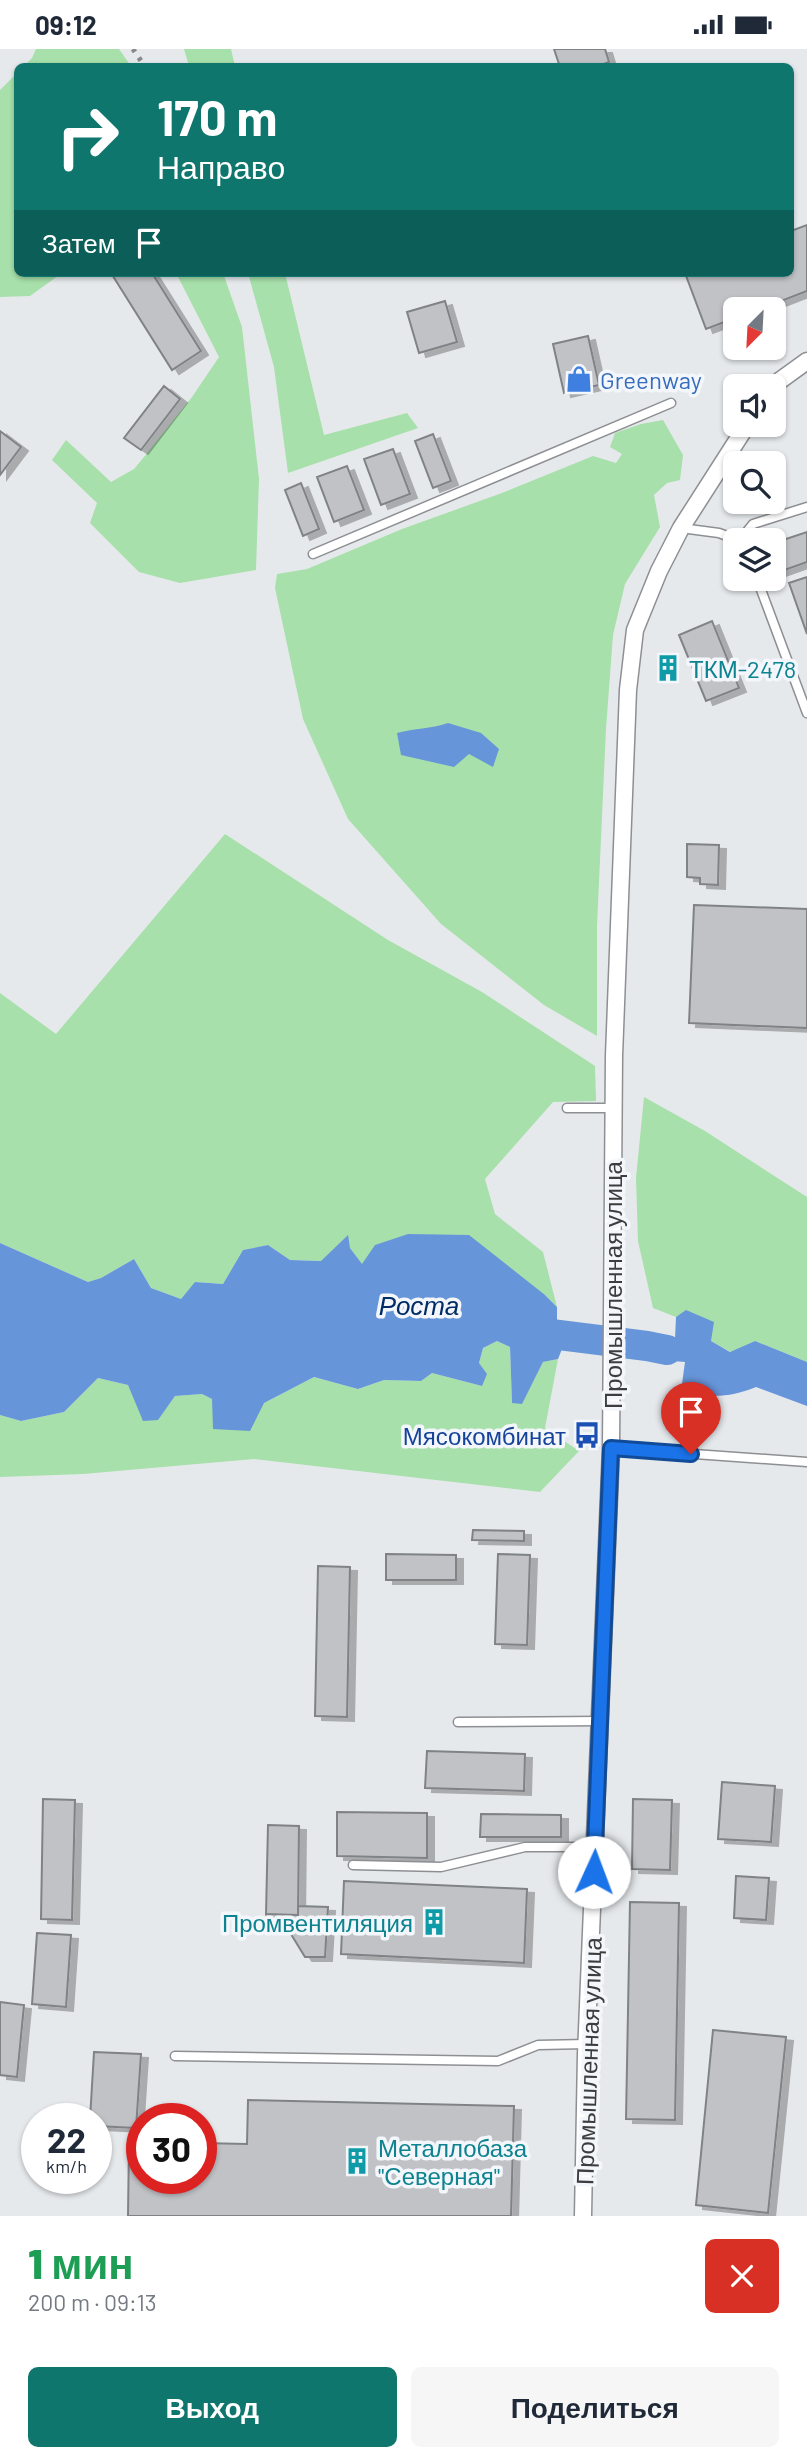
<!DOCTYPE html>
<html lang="ru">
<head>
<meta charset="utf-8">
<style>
  body { margin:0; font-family:Barlow,sans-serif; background:#f6f6f7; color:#1f2937; height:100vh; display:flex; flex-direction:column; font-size:26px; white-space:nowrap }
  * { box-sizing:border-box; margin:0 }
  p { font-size:23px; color:#747a83 }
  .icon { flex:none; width:38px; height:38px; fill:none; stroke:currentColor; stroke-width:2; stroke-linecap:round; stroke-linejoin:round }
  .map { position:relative; height:2167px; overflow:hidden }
  .side { display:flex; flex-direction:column; background:#fff; flex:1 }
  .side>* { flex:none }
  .banner { position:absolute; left:14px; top:14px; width:780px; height:214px; border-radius:10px; box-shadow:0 2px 5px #0004; background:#0f766e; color:#fff; overflow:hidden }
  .needle { width:46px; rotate:204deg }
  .buttons { position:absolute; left:723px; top:248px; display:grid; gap:14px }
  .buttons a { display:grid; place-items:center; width:63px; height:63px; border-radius:10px; background:#fff; box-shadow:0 2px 5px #0004; font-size:35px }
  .speed { position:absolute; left:21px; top:2054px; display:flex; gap:14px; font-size:35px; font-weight:700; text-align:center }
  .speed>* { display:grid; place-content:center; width:91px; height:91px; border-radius:50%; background:#fff; box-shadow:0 2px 5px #0004; line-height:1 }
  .speed small { font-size:18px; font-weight:400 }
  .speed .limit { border:10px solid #d22; background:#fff; color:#111 }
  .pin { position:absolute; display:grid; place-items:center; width:60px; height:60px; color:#fff; margin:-72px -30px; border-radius:50% 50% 50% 0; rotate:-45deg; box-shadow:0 0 7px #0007 }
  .pin .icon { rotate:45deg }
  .me { position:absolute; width:77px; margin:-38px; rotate:2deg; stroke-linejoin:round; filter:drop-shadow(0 0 5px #0008) }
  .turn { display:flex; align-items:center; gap:24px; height:147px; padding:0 28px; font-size:32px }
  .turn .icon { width:91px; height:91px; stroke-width:2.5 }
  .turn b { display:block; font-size:49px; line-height:60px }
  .then { display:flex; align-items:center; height:66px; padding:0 28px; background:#0003; gap:14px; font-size:26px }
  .round { display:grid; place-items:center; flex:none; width:74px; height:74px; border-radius:10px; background:#f6f6f7 }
  .head { display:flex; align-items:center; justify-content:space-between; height:119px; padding:0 28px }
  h1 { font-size:42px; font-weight:800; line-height:52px; color:#1e9e55 }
  .primary-button { display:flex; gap:14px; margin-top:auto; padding:14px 28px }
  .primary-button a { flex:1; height:80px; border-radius:10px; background:#0f766e; color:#fff; font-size:28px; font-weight:800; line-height:80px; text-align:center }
  .primary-button a+a { background:#f6f6f7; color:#1f2937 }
  .status { display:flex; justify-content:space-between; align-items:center; height:49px; padding:0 35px; background:#fff; direction:ltr }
  .status svg { height:19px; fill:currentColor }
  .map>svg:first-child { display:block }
  .green { fill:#a7e0aa }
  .water { fill:#6795d9 }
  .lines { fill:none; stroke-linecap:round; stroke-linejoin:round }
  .river { stroke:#6795d9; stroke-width:30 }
  .building { fill:#c0c2c6; stroke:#808386; stroke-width:2; filter:url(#shadow) }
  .service-casing { stroke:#8d8f93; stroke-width:11 }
  .minor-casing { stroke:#8d8f93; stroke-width:19 }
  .service { stroke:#fff; stroke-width:8 }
  .minor { stroke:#fff; stroke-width:16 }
  .rail { stroke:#87898b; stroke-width:5; stroke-dasharray:3.5 7; stroke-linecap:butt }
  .route-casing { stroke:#114b97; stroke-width:18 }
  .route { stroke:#1a73e8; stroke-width:12 }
  .labels { text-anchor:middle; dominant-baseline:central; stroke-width:7; stroke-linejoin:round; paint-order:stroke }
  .shop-label { font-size:24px; fill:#366cbe; stroke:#f3f6fa; text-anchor:start }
  .culture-label { font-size:24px; fill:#0d838f; stroke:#f3f6fa; text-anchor:start }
  .street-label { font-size:24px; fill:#3c3d3e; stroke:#f3f6fa }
  .transit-label { font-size:24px; fill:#164399; stroke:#f3f6fa; text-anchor:end }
  .water-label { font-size:26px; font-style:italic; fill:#002c68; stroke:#f3f6fa }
</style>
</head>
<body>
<div class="status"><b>09:12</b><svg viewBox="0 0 49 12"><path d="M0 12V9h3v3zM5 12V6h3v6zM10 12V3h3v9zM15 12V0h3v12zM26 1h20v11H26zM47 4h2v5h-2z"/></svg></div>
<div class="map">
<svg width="807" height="2167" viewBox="0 0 807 2167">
  <defs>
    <filter id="shadow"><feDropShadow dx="7" dy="4" stdDeviation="0" flood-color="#0004"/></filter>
  </defs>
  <rect width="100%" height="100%" fill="#e6e9ec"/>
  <!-- green -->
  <path class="green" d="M36,0H119L131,17H24L32,9Z
    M184,0H231L235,17H189Z
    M17,24L18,224H62L30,247L0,248V41Z
    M176,224H223L242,278L259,430L256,521L180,534L139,523L90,474L97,454L52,411L66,391L111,433L134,420L144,408L192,348L219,308Z
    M248,224H285L324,386L407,364L418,379L288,424L274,318Z
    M663,371L683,406L680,431L667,434L654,446L660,478L625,535L613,586L606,680L597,877V987L544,956L441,875L348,770L303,670L275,539L277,525L307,520L402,480L502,444L593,407L616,414L622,405L610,398L615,384L641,375Z
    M225,785L388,891L482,943L595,1017L596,1052L553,1053L485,1130L495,1165L543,1203L557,1258L545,1246L362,1216L350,1199L347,1187L322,1212L290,1211L268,1196L243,1201L223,1235L196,1233L181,1250L151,1239L134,1210L101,1229L88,1233L0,1194V944L56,985Z
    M644,1048L705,1082L807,1148V1313L755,1292L731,1303L711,1292L686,1262L676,1268L653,1259L638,1192L636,1129Z
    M497,1292L510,1298L512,1353L522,1354L543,1313L558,1310L545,1379L579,1402L540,1443L254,1410L83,1425L0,1428V1366L21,1372L64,1363L98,1329L128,1336L158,1370L175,1347L202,1345L212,1350L264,1354L314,1328L358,1340L384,1331L421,1332L432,1324L482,1337L479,1314L483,1299Z"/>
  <!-- water -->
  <path class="water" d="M448,674L481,684L499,700L493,718L469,705L454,718L401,706L397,684C415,679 430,680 448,674Z
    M408,1185L469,1186L545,1246L557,1258V1290L562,1300L558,1310L543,1313L522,1355L512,1354L510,1298L497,1292L483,1299L479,1314L487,1325L482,1337L432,1324L421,1332L384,1331L358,1340L314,1328L264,1354L250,1382L213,1380L212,1350L202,1345L175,1347L158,1371L143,1372L128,1336L98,1329L64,1363L21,1372L0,1366V1194L88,1233L101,1229L134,1210L151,1239L181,1250L195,1233L223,1235L243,1201L268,1196L290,1211L321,1212L348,1186L350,1199L362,1215L375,1196Z
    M686,1261L714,1273L711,1292L730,1303L755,1292L807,1313V1357L756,1338C728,1349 711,1349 681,1342L685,1313L661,1311L627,1301L629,1292L675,1290L676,1268Z"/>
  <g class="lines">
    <!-- river -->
    <path class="river" d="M519,1281L647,1297L667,1301"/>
  </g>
  <!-- building -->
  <path class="building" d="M554,0H605L609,13L596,18H560Z
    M807,176V242L758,261H735V269L706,280L685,224H791V182Z
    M111,224H152L201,302L172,321Z
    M445,252L457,293L419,304L407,263Z
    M588,287L599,336L564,344L553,295Z
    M164,337L180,350L141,401L124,389Z
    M0,382L21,398L0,426Z
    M433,385L451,432L433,439L415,392Z
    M393,400L410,445L381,456L364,410Z
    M347,417L364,461L334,473L317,428Z
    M301,434L319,480L303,487L285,441Z
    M807,483V513L776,524L774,516V494Z
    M807,528V585L789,534Z
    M712,572L739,639L706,652L679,586Z
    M687,795L719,796L718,836L700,835V829L687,828Z
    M694,856L807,860V979L689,974Z
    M473,1481L524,1482V1492L472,1491Z
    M386,1505L456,1506V1531H386Z
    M498,1505L530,1506L527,1596L495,1595Z
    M318,1517L350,1518L347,1668L315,1667Z
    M427,1702L525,1705L524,1742L425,1739Z
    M722,1733L775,1737L771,1793L718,1790Z
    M43,1750L75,1751L72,1871L41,1870Z
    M633,1750L672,1751L670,1821L632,1820Z
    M337,1763L427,1764V1809L337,1807Z
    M481,1765L561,1766V1788H480Z
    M268,1776L299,1777L298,1866L266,1865Z
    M736,1827L769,1829L766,1871L734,1869Z
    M344,1832L527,1840L524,1914L341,1905Z
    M630,1853L679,1854L675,2071L626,2070Z
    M298,1857L328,1858L325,1908H305L286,1877L266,1876V1865L298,1866Z
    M37,1884L71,1886L66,1958L32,1955Z
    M0,1953L24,1956L17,2028L0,2026Z
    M713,1981L786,1988L768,2164L696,2156Z
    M94,2003L141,2005L136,2079L96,2077V2070H90Z
    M248,2051L514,2057L511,2167H128L129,2092H142V2130H201V2094L247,2095Z"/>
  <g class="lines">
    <defs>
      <path id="service" d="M681,479L719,484L740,492
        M740,491L753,475L807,458
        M313,505L671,354
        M757,530L807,664
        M567,1059H613
        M611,1399L807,1413
        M458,1673L601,1672
        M353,1816L441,1818L525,1798H595
        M175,2007L498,2012L538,1996L587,1995"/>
      <path id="minor" d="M771,338L807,312
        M583,2167L586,2005L611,1399L614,1007L628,641L635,581L659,522L681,479L747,376"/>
    </defs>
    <!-- service casing -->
    <use href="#service" class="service-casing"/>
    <!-- minor casing -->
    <use href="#minor" class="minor-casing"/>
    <!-- service -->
    <use href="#service" class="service"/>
    <!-- minor -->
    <use href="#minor" class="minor"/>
    <!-- rail -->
    <path class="rail" d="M133,0L145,18"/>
  </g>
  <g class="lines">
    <defs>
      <path id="route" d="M594,1823L611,1399L691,1405"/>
    </defs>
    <!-- route casing -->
    <use href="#route" class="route-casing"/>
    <!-- route -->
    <use href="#route" class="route"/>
  </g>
  <!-- icons -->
  <defs>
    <symbol id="shop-bare" viewBox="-9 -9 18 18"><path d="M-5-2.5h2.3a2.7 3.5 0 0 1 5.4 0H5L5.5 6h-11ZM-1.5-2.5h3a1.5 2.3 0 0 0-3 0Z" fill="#3f7fe0" stroke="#f3f6fa" stroke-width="2.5" paint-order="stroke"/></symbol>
    <symbol id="building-bare" viewBox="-9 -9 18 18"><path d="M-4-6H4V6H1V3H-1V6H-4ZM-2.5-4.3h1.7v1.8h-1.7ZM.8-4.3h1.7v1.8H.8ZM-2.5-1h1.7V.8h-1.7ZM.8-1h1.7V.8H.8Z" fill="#0f9aa8" stroke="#f3f6fa" stroke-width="2.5" paint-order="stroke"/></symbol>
    <symbol id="bus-bare" viewBox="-9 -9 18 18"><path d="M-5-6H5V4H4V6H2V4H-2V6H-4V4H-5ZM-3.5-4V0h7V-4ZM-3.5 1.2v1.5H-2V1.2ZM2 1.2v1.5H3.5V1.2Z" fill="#1a4fb4" stroke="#f3f6fa" stroke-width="2.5" paint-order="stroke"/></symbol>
  </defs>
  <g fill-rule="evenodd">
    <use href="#shop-bare" x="560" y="311" width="38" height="38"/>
    <use href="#building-bare" x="649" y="600" width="38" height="38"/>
    <use href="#bus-bare" x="568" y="1367" width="38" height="38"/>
    <use href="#building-bare" x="415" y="1854" width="38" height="38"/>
    <use href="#building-bare" x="338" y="2093" width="38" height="38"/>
  </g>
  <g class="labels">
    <!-- shop labels -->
    <g class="shop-label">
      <text x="600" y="330">Greenway</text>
    </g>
    <!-- culture labels -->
    <g class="culture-label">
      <text x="689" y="619">ТКМ-2478</text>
      <text x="413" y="1873" text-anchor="end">Промвентиляция</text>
      <text x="378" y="2098">Металлобаза<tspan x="378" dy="28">"Северная"</tspan></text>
    </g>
    <!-- street labels -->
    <g class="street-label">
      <text transform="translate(612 1236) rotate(-90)">Промышленная улица</text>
      <text transform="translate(588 2012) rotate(-88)">Промышленная улица</text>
    </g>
    <!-- transit labels -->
    <g class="transit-label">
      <text x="566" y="1386">Мясокомбинат</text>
    </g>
    <!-- water labels -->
    <g class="water-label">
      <text x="419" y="1255">Роста</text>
    </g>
  </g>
</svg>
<div class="buttons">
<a><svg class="needle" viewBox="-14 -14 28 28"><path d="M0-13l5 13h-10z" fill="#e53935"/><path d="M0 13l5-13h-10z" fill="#747a83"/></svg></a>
<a><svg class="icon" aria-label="sound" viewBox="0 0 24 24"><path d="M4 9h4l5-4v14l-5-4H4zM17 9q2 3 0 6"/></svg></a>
<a><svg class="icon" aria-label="search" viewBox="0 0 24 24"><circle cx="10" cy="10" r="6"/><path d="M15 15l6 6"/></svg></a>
<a><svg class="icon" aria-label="layers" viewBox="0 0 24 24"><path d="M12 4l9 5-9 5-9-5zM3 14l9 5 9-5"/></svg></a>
</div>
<div class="speed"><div>22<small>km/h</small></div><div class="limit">30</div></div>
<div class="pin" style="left:691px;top:1405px;background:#d93025"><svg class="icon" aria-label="arrive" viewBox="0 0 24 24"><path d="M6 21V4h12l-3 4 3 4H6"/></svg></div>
<svg class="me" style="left:594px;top:1823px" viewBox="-20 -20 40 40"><circle r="19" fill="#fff"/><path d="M0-13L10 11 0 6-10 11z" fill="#1a73e8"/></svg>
<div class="banner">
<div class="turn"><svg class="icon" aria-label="right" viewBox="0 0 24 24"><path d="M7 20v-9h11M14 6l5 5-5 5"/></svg><div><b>170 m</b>Направо</div></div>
<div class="then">Затем<svg class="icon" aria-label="arrive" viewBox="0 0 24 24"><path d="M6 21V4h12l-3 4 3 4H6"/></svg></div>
</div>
</div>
<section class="side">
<div class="head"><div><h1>1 мин</h1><p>200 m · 09:13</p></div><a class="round" style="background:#d93025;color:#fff"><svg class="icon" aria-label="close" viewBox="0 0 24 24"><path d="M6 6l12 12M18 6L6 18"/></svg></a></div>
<div class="primary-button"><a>Выход</a><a>Поделиться</a></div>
</section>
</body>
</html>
